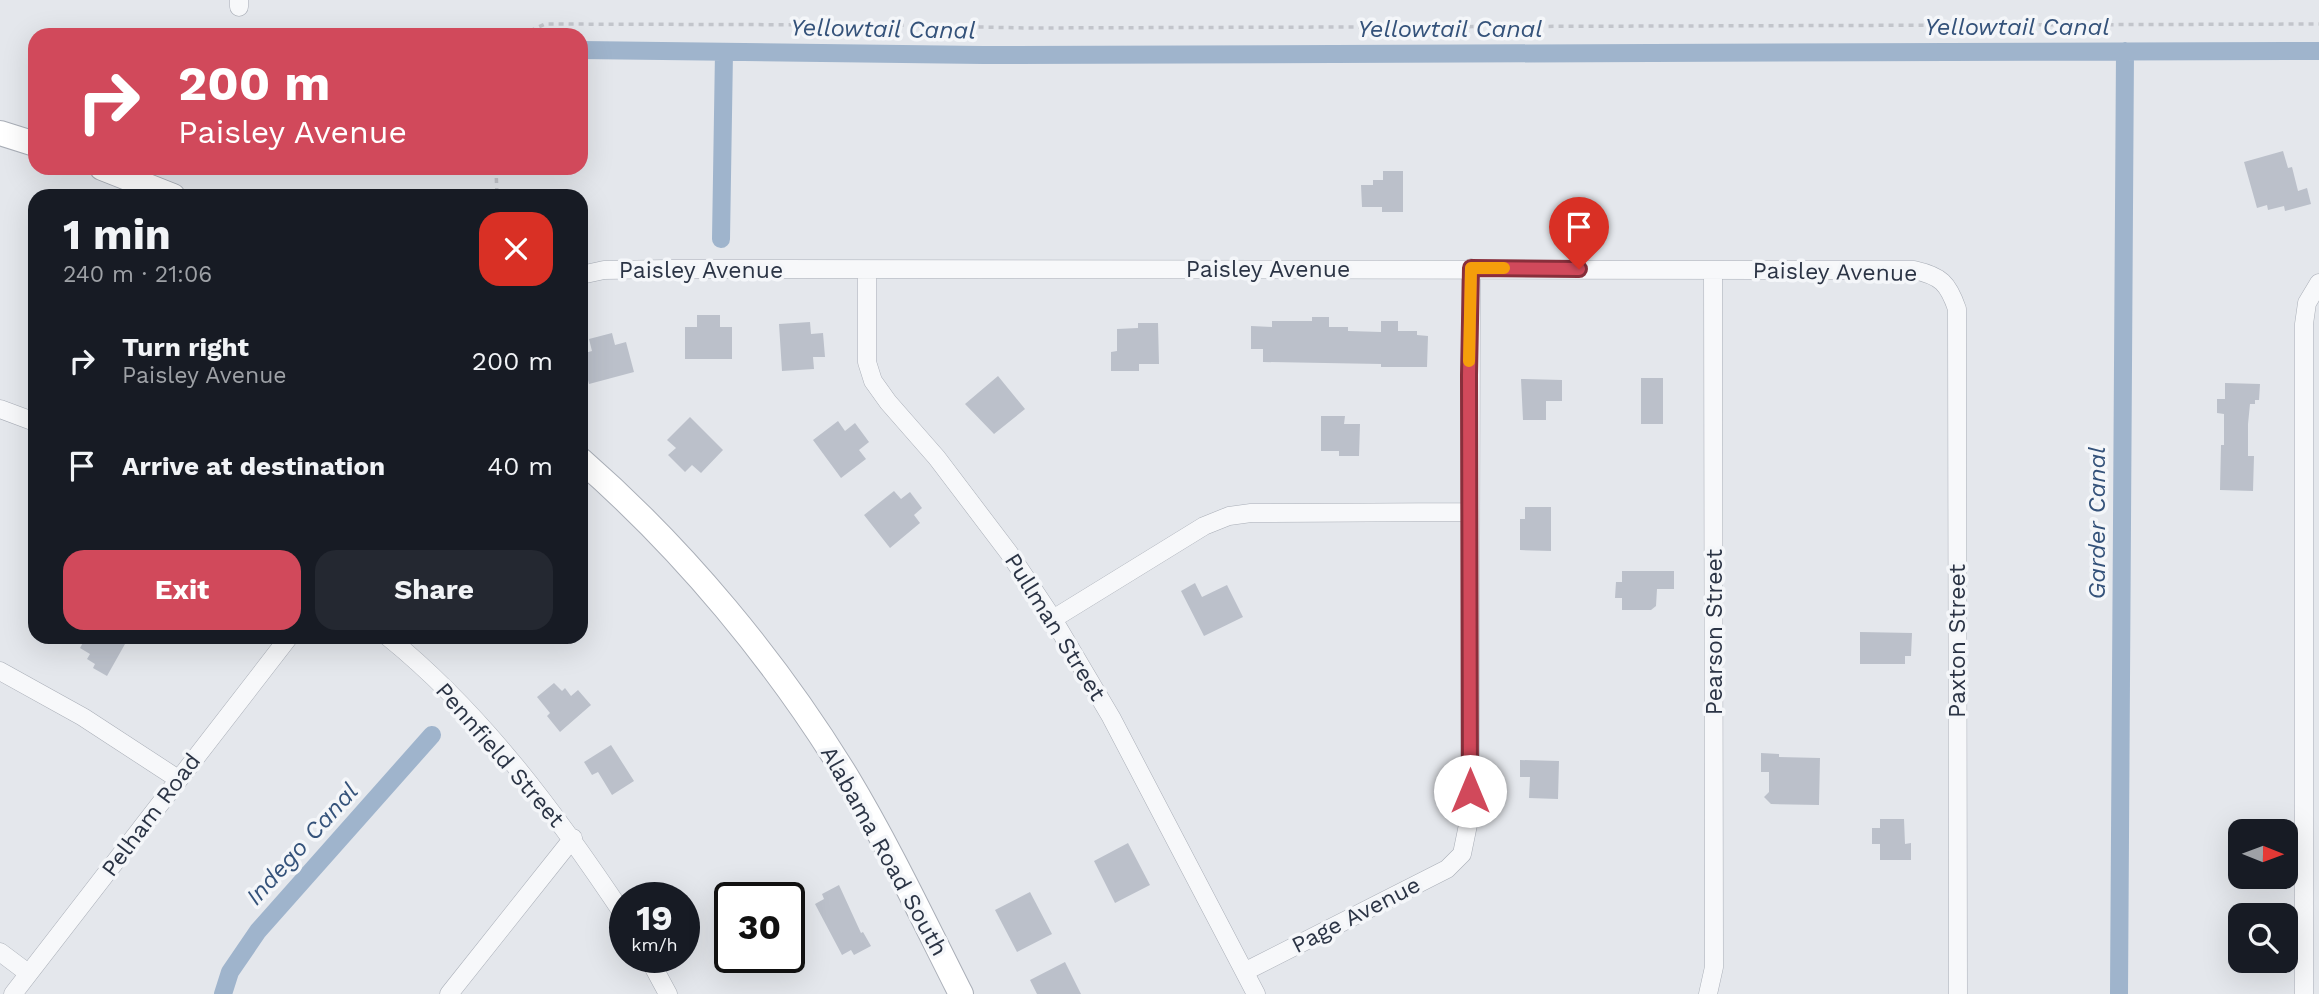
<!DOCTYPE html>
<html lang="en">
<head>
<meta charset="utf-8">
<style>
  body { margin:0; font-family:"Work Sans",sans-serif; background:#242831; color:#f1f3f6; height:100vh; display:flex; flex-direction:column; font-size:26px; white-space:nowrap }
  * { box-sizing:border-box; margin:0 }
  p { font-size:23px; color:#9ea1a6 }
  .icon { flex:none; width:38px; height:38px; fill:none; stroke:currentColor; stroke-width:2; stroke-linecap:round; stroke-linejoin:round }
  .map { position:relative; flex:1; overflow:hidden }
  .details { position:absolute; left:28px; top:189px; width:560px; height:455px; display:flex; flex-direction:column; background:#171b24; border-radius:21px; box-shadow:0 7px 28px #0002 }
  .details>* { flex:none }
  .banner { position:absolute; left:28px; top:28px; width:560px; height:147px; border-radius:21px; box-shadow:0 7px 28px #0002; background:#d1495b; color:#fff; overflow:hidden }
  .needle { width:46px; rotate:91deg }
  .fabs { position:absolute; left:2228px; top:819px; display:grid; gap:14px }
  .fabs a { display:grid; place-items:center; width:70px; height:70px; border-radius:14px; background:#171b24; box-shadow:0 7px 28px #0002; font-size:35px }
  .speed { position:absolute; left:609px; top:882px; display:flex; gap:14px; font-size:35px; font-weight:700; text-align:center }
  .speed>* { display:grid; place-content:center; width:91px; height:91px; border-radius:50%; background:#171b24; box-shadow:0 7px 28px #0002; line-height:1 }
  .speed small { font-size:18px; font-weight:400 }
  .speed .limit { border:4px solid #111; border-radius:10px; background:#fff; color:#111 }
  .pin { position:absolute; display:grid; place-items:center; width:60px; height:60px; color:#fff; margin:-72px -30px; border-radius:50% 50% 50% 0; rotate:-45deg; box-shadow:0 0 7px #0007 }
  .pin .icon { rotate:45deg }
  .me { position:absolute; width:77px; margin:-38px; rotate:0deg; stroke-linejoin:round; filter:drop-shadow(0 0 5px #0008) }
  .turn { display:flex; align-items:center; gap:24px; height:147px; padding:0 35px; font-size:32px }
  .turn .icon { width:91px; height:91px; stroke-width:2.5 }
  .turn b { display:block; font-size:49px; line-height:60px }
  .round { display:grid; place-items:center; flex:none; width:74px; height:74px; border-radius:21px; background:#242831 }
  .summary { display:flex; align-items:center; justify-content:space-between; height:119px; padding:0 35px }
  h1 { font-size:42px; font-weight:700; line-height:52px }
  .action { display:flex; gap:14px; margin-top:auto; padding:14px 35px }
  .action a { flex:1; height:80px; border-radius:21px; background:#d1495b; color:#fff; font-size:28px; font-weight:700; line-height:80px; text-align:center }
  .action a+a { background:#242831; color:#f1f3f6 }
  ul { padding:0; list-style:none }
  li { display:flex; align-items:center; gap:21px; height:105px; padding:0 35px }
  li div { flex:1 }
  li b { display:block; font-size:26px }
  li em { font-style:normal }
  .map>svg:first-child { display:block }
  .lines { fill:none; stroke-linecap:round; stroke-linejoin:round }
  .canal { stroke:#9fb4cc; stroke-width:18 }
  .building { fill:#bbc0ca }
  .street-casing { stroke:#a9aeb7; stroke-width:19 }
  .secondary-casing { stroke:#a9aeb7; stroke-width:26 }
  .path { stroke:#c2c5cb; stroke-width:3.5; stroke-dasharray:5 5; stroke-linecap:butt }
  .street { stroke:#f7f8fa; stroke-width:18 }
  .secondary { stroke:#fff; stroke-width:24 }
  .route-casing { stroke:#882f3b; stroke-width:18 }
  .route { stroke:#d1495b; stroke-width:12 }
  .slow { stroke:#f59e0b; stroke-width:12 }
  .labels { text-anchor:middle; dominant-baseline:central; stroke-width:7; stroke-linejoin:round; paint-order:stroke }
  .street-label { font-size:23px; fill:#2b3445; stroke:#f4f6f9 }
  .water-label { font-size:24px; font-style:italic; fill:#34527a; stroke:#f4f6f9 }
</style>
</head>
<body>
<div class="map">
<svg width="2319" height="994" viewBox="0 0 2319 994">
  <rect width="100%" height="100%" fill="#e4e7ec"/>
  <g class="lines">
    <!-- canal -->
    <path class="canal" d="M581,50L983,55L2319,51
      M721,239L724,52
      M223,994L230,972L258,931L432,735
      M2119,994L2125,51"/>
  </g>
  <!-- building -->
  <path class="building" d="M2283,151L2288,168L2292,167L2298,191L2307,188L2311,204L2285,211L2284,206L2268,210L2267,205L2257,208L2244,162Z
    M1383,171H1403V212H1382V207H1362L1361,185H1373V180H1383Z
    M697,315H720V327H732V359H685V327H697Z
    M1312,317H1329V327H1348V331L1381,332V321H1398V331H1417V335L1428,336L1427,367H1381V364L1263,362V349H1251V326L1272,327V321H1312Z
    M810,322L811,334L823,333L825,357H813L814,369L782,371L779,324Z
    M1138,323H1158L1159,364H1139V371H1111V352L1117,351V329L1138,328Z
    M612,333L615,345L626,342L634,372L589,384L581,354L592,351L589,339Z
    M998,376L1025,409L994,434L965,404Z
    M1641,378H1663V424H1641Z
    M1521,379L1562,380V401H1546V420H1523Z
    M2225,383L2260,384L2259,400H2255V404H2250L2248,424V456H2254L2253,491L2220,490L2221,445H2224V414L2217,413V399H2225Z
    M1321,416H1345L1344,424H1360L1359,456H1339V451H1321Z
    M690,417L723,450L701,473L692,465L685,472L668,455L676,448L667,440Z
    M838,421L845,431L855,423L869,442L859,450L866,459L841,478L813,440Z
    M894,491L901,499L910,492L922,508L914,515L920,523L890,548L864,515Z
    M1525,507H1551V551L1520,550V519H1525Z
    M1622,571H1674V589H1657L1656,606L1651,610H1622V598H1615L1616,582H1622Z
    M1195,583L1202,597L1227,585L1243,617L1204,636L1181,591Z
    M1860,632L1912,633L1911,656H1905V664H1860Z
    M86,637H114L125,644L107,676L93,668L95,664L87,659L90,654L80,648Z
    M554,683L562,691L565,688L571,696L578,690L591,705L560,732L547,716L550,713L537,697Z
    M611,745L634,781L612,795L598,772L592,775L584,762Z
    M1761,753L1779,754V757L1820,758L1819,805L1771,804L1764,797L1769,792V772H1761Z
    M1520,760L1559,761L1558,799L1529,798L1530,777H1520Z
    M1880,819H1904L1905,844L1911,843V860H1880V844H1872V828H1880Z
    M1128,843L1150,885L1115,903L1094,861Z
    M839,885L861,933L863,932L871,946L854,955L851,950L842,955L815,904L824,899L822,894Z
    M1030,892L1052,934L1017,952L995,910Z
    M1065,962L1081,994H1037L1030,980Z"/>
  <g class="lines">
    <defs>
      <path id="street" d="M239,7V0
        M867,270V362L873,381L888,402L937,458L1009,553L1053,619L1111,717L1256,994
        M581,275L604,270L669,269L1914,270C1941,276 1948,283 1957,309L1958,994
        M0,409L35,422
        M1053,619L1204,526L1229,516L1251,513L1470,512
        M388,637C484,715 557,815 625,917
        M0,671L83,717L178,779
        M0,952L28,973
        M648,957L668,994
        M1246,971L1447,869L1462,854L1470,815L1471,268
        M13,994L289,637
        M449,994L573,838
        M1708,994L1714,967L1713,270
        M2304,994V324L2307,303L2319,283"/>
      <path id="secondary" d="M0,133L35,144
        M102,168L173,196
        M581,460C684,550 776,661 847,777C889,847 924,921 961,994"/>
    </defs>
    <!-- street casing -->
    <use href="#street" class="street-casing"/>
    <!-- secondary casing -->
    <use href="#secondary" class="secondary-casing"/>
    <!-- path -->
    <path class="path" d="M521,35L545,24L888,25L1026,28L2319,24
      M496,168L497,196"/>
    <!-- street -->
    <use href="#street" class="street"/>
    <!-- secondary -->
    <use href="#secondary" class="secondary"/>
  </g>
  <g class="lines">
    <defs>
      <path id="route" d="M1470,791L1469,375L1471,268L1579,269"/>
    </defs>
    <!-- route casing -->
    <use href="#route" class="route-casing"/>
    <!-- route -->
    <use href="#route" class="route"/>
    <!-- slow -->
    <path class="slow" d="M1469,361L1471,268H1504"/>
  </g>
  <g class="labels">
    <!-- street labels -->
    <g class="street-label">
      <text x="1268" y="269">Paisley Avenue</text>
      <text x="701" y="270">Paisley Avenue</text>
      <text transform="translate(1835 272) rotate(1)">Paisley Avenue</text>
      <text transform="translate(1055 627) rotate(58)">Pullman Street</text>
      <text transform="translate(1714 632) rotate(-90)">Pearson Street</text>
      <text transform="translate(1957 641) rotate(-90)">Paxton Street</text>
      <text transform="translate(500 755) rotate(49)">Pennfield Street</text>
      <text transform="translate(151 815) rotate(-53)">Pelham Road</text>
      <text transform="translate(884 851) rotate(61)">Alabama Road South</text>
      <text transform="translate(1356 915) rotate(-27)">Page Avenue</text>
    </g>
    <!-- water labels -->
    <g class="water-label">
      <text x="2017" y="27">Yellowtail Canal</text>
      <text transform="translate(883 29) rotate(1)">Yellowtail Canal</text>
      <text x="1450" y="29">Yellowtail Canal</text>
      <text transform="translate(2097 523) rotate(-90)">Garder Canal</text>
      <text transform="translate(302 844) rotate(-48)">Indego Canal</text>
    </g>
  </g>
</svg>
<div class="fabs">
<a><svg class="needle" viewBox="-14 -14 28 28"><path d="M0-13l5 13h-10z" fill="#e53935"/><path d="M0 13l5-13h-10z" fill="#9ea1a6"/></svg></a>
<a><svg class="icon" aria-label="search" viewBox="0 0 24 24"><circle cx="10" cy="10" r="6"/><path d="M15 15l6 6"/></svg></a>
</div>
<div class="speed"><div>19<small>km/h</small></div><div class="limit">30</div></div>
<div class="pin" style="left:1579px;top:269px;background:#d93025"><svg class="icon" aria-label="arrive" viewBox="0 0 24 24"><path d="M6 21V4h12l-3 4 3 4H6"/></svg></div>
<svg class="me" style="left:1470px;top:791px" viewBox="-20 -20 40 40"><circle r="19" fill="#fff"/><path d="M0-13L10 11 0 6-10 11z" fill="#d1495b"/></svg>
<div class="banner">
<div class="turn"><svg class="icon" aria-label="right" viewBox="0 0 24 24"><path d="M7 20v-9h11M14 6l5 5-5 5"/></svg><div><b>200 m</b>Paisley Avenue</div></div>
</div>
<section class="details">
<div class="summary"><div><h1>1 min</h1><p>240 m · 21:06</p></div><a class="round" style="background:#d93025;color:#fff"><svg class="icon" aria-label="close" viewBox="0 0 24 24"><path d="M6 6l12 12M18 6L6 18"/></svg></a></div>
<ul>
<li><svg class="icon" aria-label="right" viewBox="0 0 24 24"><path d="M7 20v-9h11M14 6l5 5-5 5"/></svg><div><b>Turn right</b><p>Paisley Avenue</p></div><em>200 m</em></li>
<li><svg class="icon" aria-label="arrive" viewBox="0 0 24 24"><path d="M6 21V4h12l-3 4 3 4H6"/></svg><div><b>Arrive at destination</b></div><em>40 m</em></li>
</ul>
<div class="action"><a>Exit</a><a>Share</a></div>
</section>
</div>
</body>
</html>
